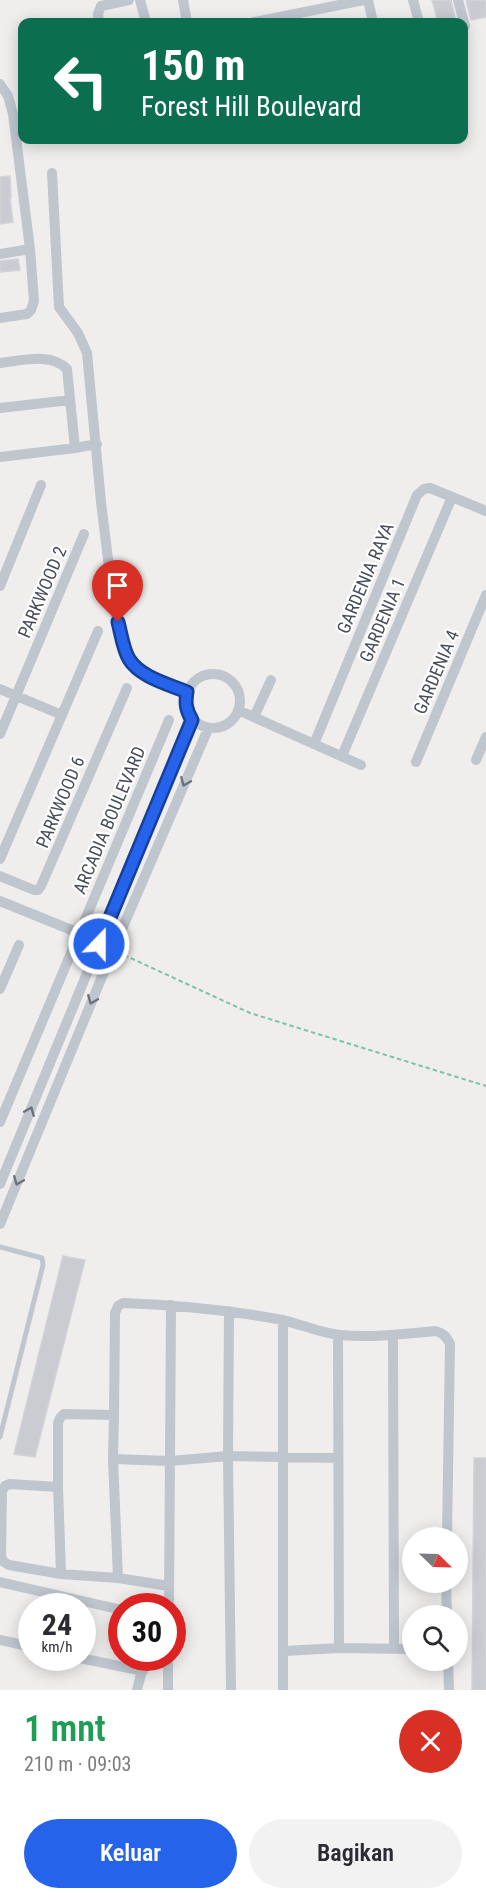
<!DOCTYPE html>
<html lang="id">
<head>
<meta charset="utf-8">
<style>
  body { margin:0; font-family:"Roboto Condensed",sans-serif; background:#f2f2f3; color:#2b2b33; height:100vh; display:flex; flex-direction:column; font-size:22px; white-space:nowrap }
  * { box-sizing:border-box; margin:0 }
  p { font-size:20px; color:#7c7c81 }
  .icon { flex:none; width:33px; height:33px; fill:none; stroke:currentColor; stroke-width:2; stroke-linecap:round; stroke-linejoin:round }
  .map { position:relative; height:1690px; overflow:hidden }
  .drawer { display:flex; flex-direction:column; background:#fff; flex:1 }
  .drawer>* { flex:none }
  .hud { position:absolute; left:18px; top:18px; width:450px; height:126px; border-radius:12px; box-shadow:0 3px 15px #0003; background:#0b6e4f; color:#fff; overflow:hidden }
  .needle { width:39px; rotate:113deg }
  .buttons { position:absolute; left:402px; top:1527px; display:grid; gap:12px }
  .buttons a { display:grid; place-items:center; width:66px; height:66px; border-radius:50%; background:#fff; box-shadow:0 3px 15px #0003; font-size:30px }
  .speed { position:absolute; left:18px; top:1593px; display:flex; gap:12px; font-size:30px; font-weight:700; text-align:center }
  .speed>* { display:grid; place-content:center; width:78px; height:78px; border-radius:50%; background:#fff; box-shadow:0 3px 15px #0003; line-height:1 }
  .speed small { font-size:15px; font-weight:400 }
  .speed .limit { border:9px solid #d22; background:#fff; color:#111 }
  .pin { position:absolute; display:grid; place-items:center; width:51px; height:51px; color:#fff; margin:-62px -26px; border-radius:50% 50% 50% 0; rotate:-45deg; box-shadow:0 0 6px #0007 }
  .pin .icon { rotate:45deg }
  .me { position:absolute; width:66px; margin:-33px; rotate:22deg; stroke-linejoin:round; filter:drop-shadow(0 0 4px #0008) }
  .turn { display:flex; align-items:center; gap:21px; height:126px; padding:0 24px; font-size:27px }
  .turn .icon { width:78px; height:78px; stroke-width:2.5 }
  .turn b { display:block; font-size:42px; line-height:51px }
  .round { display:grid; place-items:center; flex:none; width:63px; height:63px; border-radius:32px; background:#f2f2f3 }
  .overview { display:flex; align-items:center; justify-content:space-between; height:102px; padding:0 24px }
  h1 { font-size:36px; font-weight:600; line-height:45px; color:#1e9e55 }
  .action { display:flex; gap:12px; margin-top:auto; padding:12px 24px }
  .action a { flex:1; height:69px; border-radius:36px; background:#2563eb; color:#fff; font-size:24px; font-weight:600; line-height:69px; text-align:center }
  .action a+a { background:#f2f2f3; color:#2b2b33 }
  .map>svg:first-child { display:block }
  .building { fill:#caccd2; stroke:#d2d3d8; stroke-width:1.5 }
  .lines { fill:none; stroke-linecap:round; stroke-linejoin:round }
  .path { stroke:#79c5a9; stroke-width:2; stroke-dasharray:4.5 3; stroke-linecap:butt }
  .service { stroke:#bfc6ce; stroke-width:5 }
  .minor { stroke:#bfc6ce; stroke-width:10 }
  .oneway { stroke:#6b727c }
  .route-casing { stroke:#184099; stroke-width:15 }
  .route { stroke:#2563eb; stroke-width:10 }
  .labels { text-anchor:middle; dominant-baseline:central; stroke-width:4.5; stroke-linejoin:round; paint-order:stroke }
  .street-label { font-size:18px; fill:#474e59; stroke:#fff }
</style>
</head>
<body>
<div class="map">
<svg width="486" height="1690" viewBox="0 0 486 1690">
  <rect width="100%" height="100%" fill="#f0eded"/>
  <!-- building -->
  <path class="building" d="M432,0H451L456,22H438Z
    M466,0H486V17L471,20Z
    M10,176L11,198H10L13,222L0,224V177Z
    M18,259L20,270L0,272V261Z
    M63,1256L85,1260L35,1457L14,1454Z
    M474,1458H486V1690H472Z"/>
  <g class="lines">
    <!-- path -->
    <path class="path" d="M124,955L250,1013L486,1086"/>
    <!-- service -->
    <path class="service" d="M0,1247L42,1258L43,1265L0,1437"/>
    <!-- minor -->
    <path class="minor" d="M140,0L146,22
      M183,0L187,22
      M368,0L373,22
      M413,0L419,22
      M458,0L465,26
      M99,22L98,14L101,6L129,0
      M254,22L364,0
      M0,84L8,96L13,114L30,249L34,301L31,310L27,314L0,318
      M52,173L59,307L78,333L87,353L101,502L114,608L128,658L137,668L151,677L187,692
      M0,254L30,249
      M0,363C21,361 51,352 67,369L75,448
      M0,408L70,400
      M0,457L75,448L97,444
      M0,586L41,485
      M186 701a27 27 0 1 1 54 0a27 27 0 1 1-54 0Z
      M0,689L62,715
      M238,710L361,765
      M254,717L271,680
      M0,734L84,534
      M314,744L417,495L424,489L430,488L486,511
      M342,756L452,497
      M476,760L486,737
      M416,762L486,595
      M0,859L98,631
      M0,876L34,890H38L41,886L127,688
      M0,901L79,933L104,946
      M0,989L19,945
      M0,1122L169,720
      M0,1184L192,719
      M0,1224L113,950L208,729
      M229,1311L228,1456L231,1690
      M283,1320V1690
      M338,1335L339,1648
      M393,1335L394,1648
      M114,1415L113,1459L118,1578
      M113,1459L170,1461L228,1456L338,1458
      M58,1487L61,1574
      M0,1582L122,1610
      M446,1582L447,1616
      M169,1586L118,1578L61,1574L9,1565L4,1562L1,1557L2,1491L5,1486L10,1484L58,1487V1423L60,1418L64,1414L114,1415L115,1313L118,1306L123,1303C177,1305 230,1310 282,1320C301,1324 320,1333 340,1335C371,1338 404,1334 435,1331C443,1333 446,1336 450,1344L447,1538
      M169,1606L171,1305
      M0,1640L32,1647
      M284,1651L339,1648L412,1649
      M80,1658L143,1671
      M448,1660L449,1690
      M137,1690L145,1658
      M168,1690V1658"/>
  </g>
  <!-- one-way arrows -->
  <defs><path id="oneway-chevron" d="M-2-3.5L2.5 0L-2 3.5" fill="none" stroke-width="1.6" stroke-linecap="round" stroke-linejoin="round" transform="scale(1.5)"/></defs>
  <g class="oneway">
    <use href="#oneway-chevron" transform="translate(185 782) rotate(113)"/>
    <use href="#oneway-chevron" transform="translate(92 1000) rotate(112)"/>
    <use href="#oneway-chevron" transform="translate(30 1111) rotate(-67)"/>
    <use href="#oneway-chevron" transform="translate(18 1181) rotate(112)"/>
  </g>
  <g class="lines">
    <defs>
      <path id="route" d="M99,944L192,720C186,710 185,703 187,692C168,684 140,677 129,659C123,649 121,633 118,622"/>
    </defs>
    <!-- route casing -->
    <use href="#route" class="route-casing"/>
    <!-- route -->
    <use href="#route" class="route"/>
  </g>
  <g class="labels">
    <!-- street labels -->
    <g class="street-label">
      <text transform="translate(365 578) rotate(-67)">GARDENIA RAYA</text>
      <text transform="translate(42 592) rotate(-67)">PARKWOOD 2</text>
      <text transform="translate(382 620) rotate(-67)">GARDENIA 1</text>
      <text transform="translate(436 672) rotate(-67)">GARDENIA 4</text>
      <text transform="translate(60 802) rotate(-67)">PARKWOOD 6</text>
      <text transform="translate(109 820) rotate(-67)">ARCADIA BOULEVARD</text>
    </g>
  </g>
</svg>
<div class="buttons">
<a><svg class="needle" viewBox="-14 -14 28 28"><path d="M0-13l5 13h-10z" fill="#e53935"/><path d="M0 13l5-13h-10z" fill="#7c7c81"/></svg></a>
<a><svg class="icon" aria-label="search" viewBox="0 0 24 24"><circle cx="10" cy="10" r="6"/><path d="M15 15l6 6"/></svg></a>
</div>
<div class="speed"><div>24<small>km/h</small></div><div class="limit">30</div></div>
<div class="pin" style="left:118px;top:622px;background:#d93025"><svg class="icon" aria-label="arrive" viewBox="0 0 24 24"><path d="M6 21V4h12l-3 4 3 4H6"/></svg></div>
<svg class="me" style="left:99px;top:944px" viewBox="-20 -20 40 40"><circle r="17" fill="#2563eb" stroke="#fff" stroke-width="3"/><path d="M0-11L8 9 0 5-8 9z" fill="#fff"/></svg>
<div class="hud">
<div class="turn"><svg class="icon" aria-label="left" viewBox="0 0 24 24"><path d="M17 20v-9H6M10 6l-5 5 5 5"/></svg><div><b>150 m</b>Forest Hill Boulevard</div></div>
</div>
</div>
<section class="drawer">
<div class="overview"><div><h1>1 mnt</h1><p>210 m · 09:03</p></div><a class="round" style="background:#d93025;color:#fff"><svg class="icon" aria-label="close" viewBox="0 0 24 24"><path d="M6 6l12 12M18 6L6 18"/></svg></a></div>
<div class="action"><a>Keluar</a><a>Bagikan</a></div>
</section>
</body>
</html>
